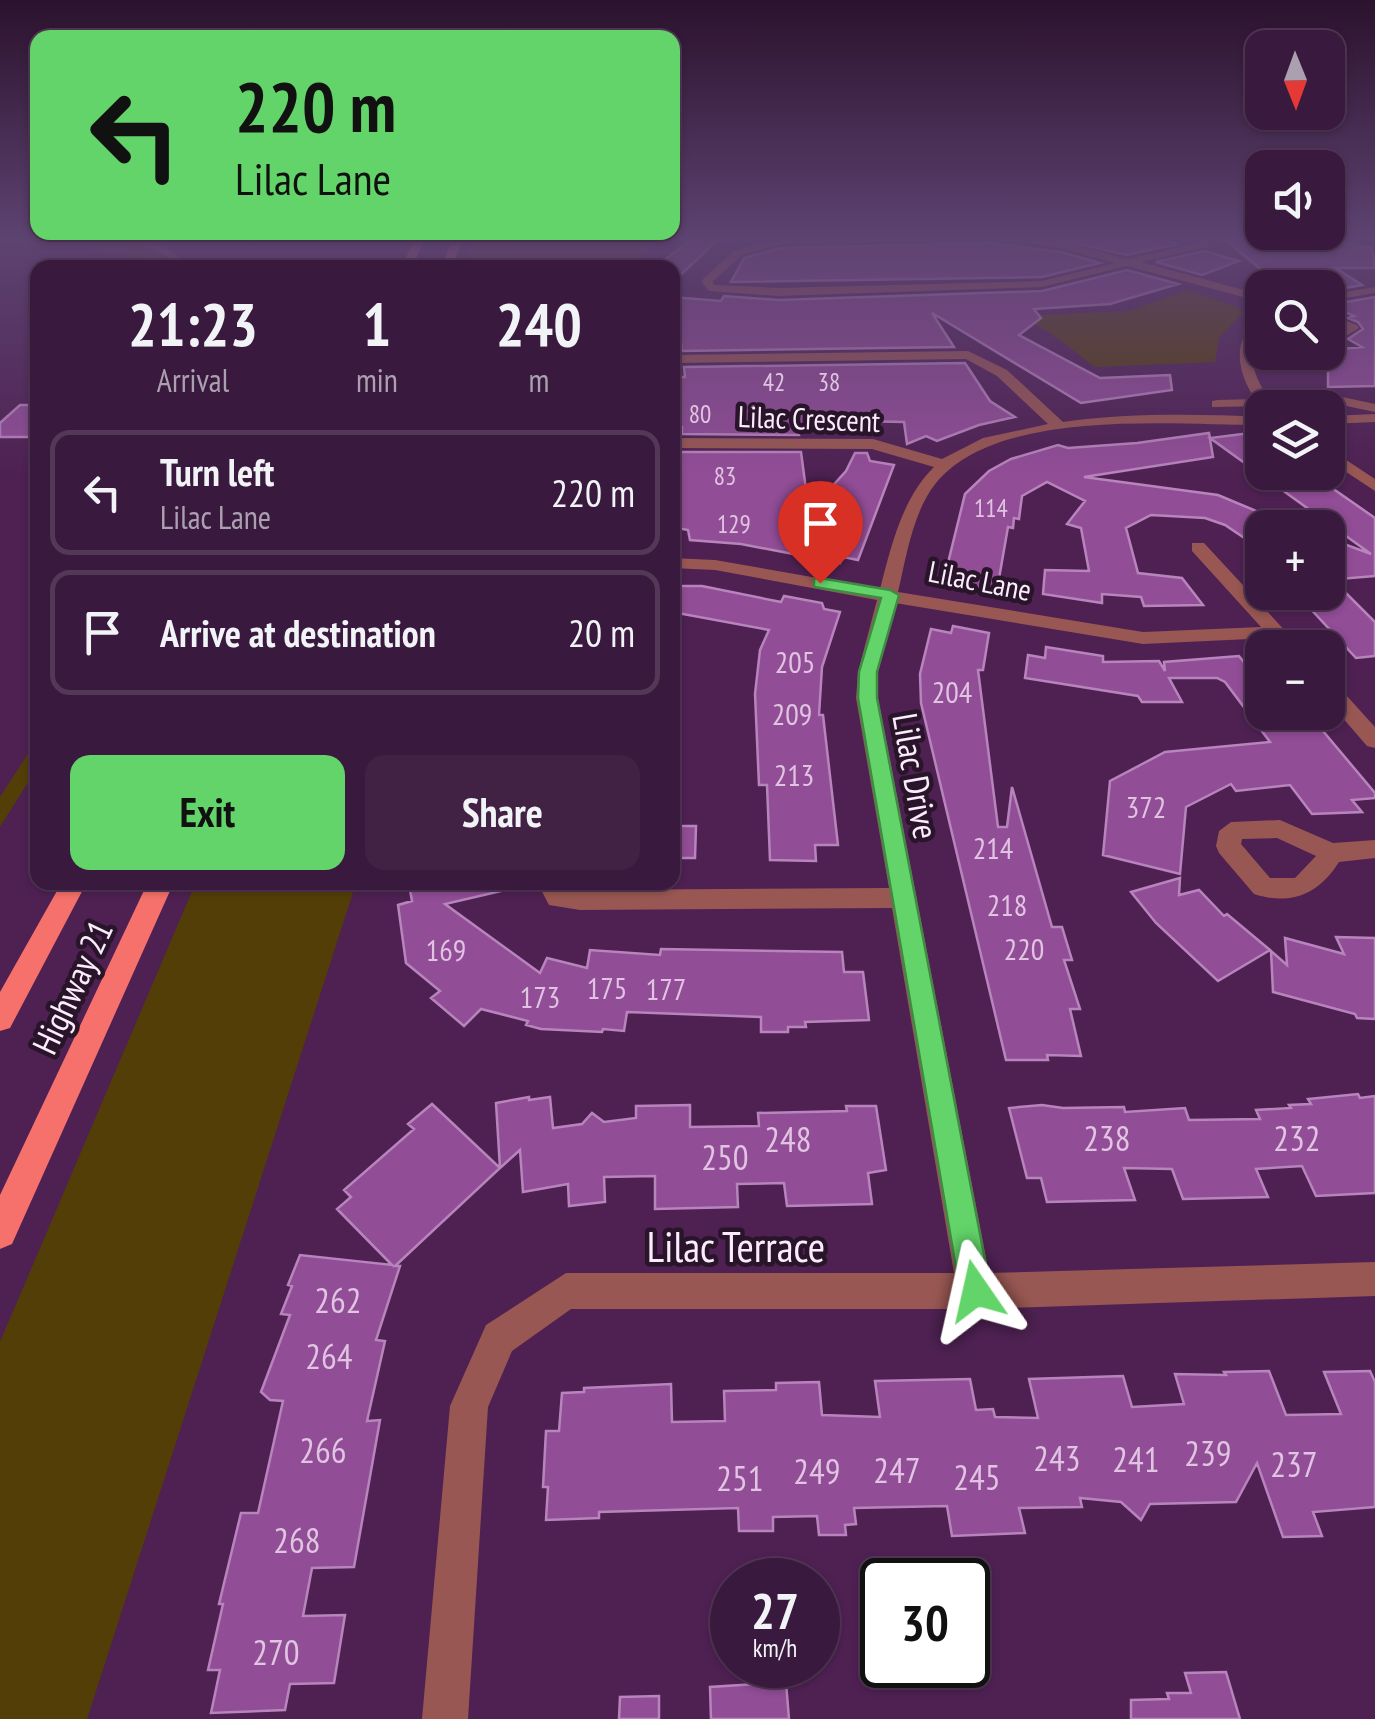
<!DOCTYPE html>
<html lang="en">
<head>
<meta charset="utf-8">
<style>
  body { margin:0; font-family:"PT Sans Narrow",sans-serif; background:#412245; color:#f1f3f6; height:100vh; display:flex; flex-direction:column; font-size:38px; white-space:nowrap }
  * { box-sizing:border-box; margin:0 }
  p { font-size:32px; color:#aba0b0 }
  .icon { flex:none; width:55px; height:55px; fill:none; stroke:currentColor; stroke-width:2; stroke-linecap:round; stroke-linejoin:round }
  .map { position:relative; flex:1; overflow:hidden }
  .details { position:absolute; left:30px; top:260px; width:650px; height:630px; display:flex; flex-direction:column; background:#3a193e; border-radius:20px; box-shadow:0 2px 8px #0004,0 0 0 2px #543858 }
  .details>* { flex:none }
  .top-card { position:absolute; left:30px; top:30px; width:650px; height:210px; border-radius:20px; box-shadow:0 2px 8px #0004,0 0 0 2px #543858; background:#62d469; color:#111; overflow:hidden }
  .needle { width:65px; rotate:179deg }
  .tools { position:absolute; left:1245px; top:30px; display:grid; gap:20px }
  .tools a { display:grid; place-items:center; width:100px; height:100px; border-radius:20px; background:#3a193e; box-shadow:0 2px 8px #0004,0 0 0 2px #543858; font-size:50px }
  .speed { position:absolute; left:710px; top:1558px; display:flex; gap:20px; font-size:50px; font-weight:700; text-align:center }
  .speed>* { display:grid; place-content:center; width:130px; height:130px; border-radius:50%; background:#3a193e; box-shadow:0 2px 8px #0004,0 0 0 2px #543858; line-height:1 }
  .speed small { font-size:25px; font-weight:400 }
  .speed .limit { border:5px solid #111; border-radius:15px; background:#fff; color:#111 }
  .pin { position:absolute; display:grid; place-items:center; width:85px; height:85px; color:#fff; margin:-102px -42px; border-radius:50% 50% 50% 0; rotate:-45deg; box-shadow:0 0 10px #0007 }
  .pin .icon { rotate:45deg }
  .me { position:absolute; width:110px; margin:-55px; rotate:349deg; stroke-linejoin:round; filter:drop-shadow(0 0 8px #0008) }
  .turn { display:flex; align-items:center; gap:35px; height:210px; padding:0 40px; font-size:45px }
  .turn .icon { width:130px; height:130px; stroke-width:2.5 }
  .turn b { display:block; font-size:70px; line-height:85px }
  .eta { display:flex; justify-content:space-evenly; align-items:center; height:170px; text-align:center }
  .eta b { font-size:60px; font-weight:700; line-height:70px }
  .cta { display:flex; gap:20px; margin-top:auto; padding:20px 40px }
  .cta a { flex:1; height:115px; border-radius:20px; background:#62d469; color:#111; font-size:40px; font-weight:700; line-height:115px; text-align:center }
  .cta a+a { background:#412245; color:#f1f3f6 }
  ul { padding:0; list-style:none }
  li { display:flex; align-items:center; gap:30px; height:125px; margin:0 20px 15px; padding:0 20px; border:5px solid #543858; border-radius:20px }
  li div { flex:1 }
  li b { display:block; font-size:38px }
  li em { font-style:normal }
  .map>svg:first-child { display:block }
  .green { fill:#533e08 }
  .building { fill:#914d96; stroke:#b884bc; stroke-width:2.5 }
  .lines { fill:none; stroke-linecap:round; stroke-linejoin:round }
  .minor { fill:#985752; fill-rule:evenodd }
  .major { fill:#f6716b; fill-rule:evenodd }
  .route { fill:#62d469; stroke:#408a44; stroke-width:2.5 }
  .labels { text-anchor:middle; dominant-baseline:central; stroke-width:9; stroke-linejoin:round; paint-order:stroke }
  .far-number-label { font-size:25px; fill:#e1c4e2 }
  .far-street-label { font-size:30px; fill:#fcebfc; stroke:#29152a }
  .number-label { font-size:30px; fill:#e1c4e2 }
  .street-label { font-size:35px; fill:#fcebfc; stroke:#29152a }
  .near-number-label { font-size:35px; fill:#e1c4e2 }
  .near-street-label { font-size:42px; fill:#fcebfc; stroke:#29152a }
</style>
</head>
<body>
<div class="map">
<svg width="1375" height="1719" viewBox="0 0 1375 1719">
  <rect width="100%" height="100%" fill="#4e2152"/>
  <!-- green -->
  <path class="green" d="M475,236H661L655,237L633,267H461Z
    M0,238C37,238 156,229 173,267H144L141,258L111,250L0,244Z
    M1188,290L1238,307L1243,313L1219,338L1215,362L1095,367L1049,332L1017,316L1129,311Z
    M37,740V768L0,827V797Z
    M196,882L356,883L87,1719H0V1342Z"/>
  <!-- building -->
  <path class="building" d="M696,236H722L672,283V268H654Z
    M1043,236H1149L1178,244L1127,255Z
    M1312,236L1372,248L1375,268H1336L1362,285L1328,291V288H1284L1221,237Z
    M990,243L1061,252L1100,263L1042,277L731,282L744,258L781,248Z
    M1204,251L1239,261L1202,275L1156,262Z
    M1127,270L1178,284L1110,304L1034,309L1041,318L1019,335L1100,378L1170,375L1172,390L1081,403L932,313L954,347L682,351L680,335H672V297L721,301L724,296L779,300L1042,291Z
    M1375,297V386L1328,387V350L1362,347L1348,339L1363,329L1358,322L1348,318L1354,316L1329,305Z
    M965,363L990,401L1015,417L979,425L937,441L926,436L907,444L904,422L859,421L861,428H798L799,435L682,434V427H672L676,377H685L684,367Z
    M20,405H38V437H0V423Z
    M1209,433L1213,457L1084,477L1218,495L1273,518L1262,527V550L1225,525L1205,518L1151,515L1126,528L1138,573L1182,578L1203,605L1144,606L1141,597L1102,594V603L1043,594L1045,570L1089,571L1081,528L1067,524L1085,501L1047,482L1022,496L1019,519L1014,518L1013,528L1008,527L997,590L951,582L952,576L945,575L965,494L989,471L1011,459L1058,445L1068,448L1137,443Z
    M1250,433L1262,441V472H1309L1375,518V576L1328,580V538L1371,554L1210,438Z
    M681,452H801L809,512L846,471L855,453H867L870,461L894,465L858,560L843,557L840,563L741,544L690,540L688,530L672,527V470H680Z
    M672,586H702L781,602L784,596L822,603L824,609L840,612L822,667L819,715H823L838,845H815L816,861L770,860L767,785H759L755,694L760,650L769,630L672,612Z
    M1295,592H1345L1375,622V656L1356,658Z
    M953,626L989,633L983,670H978L998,827H1007L1012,787L1052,927H1062L1072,960H1064L1080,1009H1070L1081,1056L1047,1055L1048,1060H1006L921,703L920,674L931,629L951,633Z
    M1046,647L1103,656V662L1159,661L1165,671L1164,662L1239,656L1247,666L1262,665V712H1307L1375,793V798L1352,800L1362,812L1312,814L1290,785L1236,791L1231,784L1186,807L1180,874L1103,855L1110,781L1165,752L1270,742L1225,682L1217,678H1169L1182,702H1142L1138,696L1025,678L1028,655L1045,658Z
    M672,826H696L695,858H672Z
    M1180,878L1179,895L1199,890L1224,916L1227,914L1270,950L1218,981L1156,923L1131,892Z
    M443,882H500L501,891L445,904L540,973L547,958L587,968L590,950L660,955L661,949L842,952L844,972H863L869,1020L805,1022L806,1027H788V1032H761V1017L627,1012L624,1031L603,1029L602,1032L541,1029L526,1025L528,1021L481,1009L464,1026L431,998L440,991L406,963L398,905L412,901L410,890Z
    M1336,937L1375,938V1019L1357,1018L1355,1014L1273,992L1271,951L1287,965L1285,938L1344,954Z
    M1358,1094L1360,1098L1375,1096V1193L1316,1196L1302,1166L1256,1169L1268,1197L1183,1199L1172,1169L1124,1168L1135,1200L1047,1202L1041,1178H1027L1009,1108L1042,1105L1063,1108L1124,1107L1125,1112L1185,1108L1189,1120L1260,1119L1256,1110L1291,1108L1289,1105L1311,1104L1308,1099Z
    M529,1097V1100L550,1097L553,1128L582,1124L592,1113L604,1122L636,1118V1106L690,1105V1127L759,1126L758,1113L847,1111L846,1106H876L886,1170L868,1173L872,1204L787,1206L784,1183L737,1184L738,1207L655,1209V1176L604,1177L605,1202L569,1206L568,1184L523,1192L520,1150L500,1168L496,1103Z
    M432,1104L500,1168L395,1266H400L376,1340L385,1341L367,1421L380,1420L354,1567L312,1568L303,1616L345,1615L334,1683L290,1684L285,1710L211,1713L220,1670H208L223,1604H219L241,1513H258L283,1401L270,1400L261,1392L290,1315L281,1314L292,1286L288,1285L300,1255L392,1265L337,1209L351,1197L344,1190L414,1129L408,1124Z
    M1269,1371L1286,1415L1341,1414L1324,1372L1370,1371L1375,1382V1507L1313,1512L1322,1536L1283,1537L1257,1463L1236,1502L1150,1504L1141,1520L1121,1502L1080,1498L1082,1507L1019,1508L1025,1533L952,1536L947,1506L854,1508L856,1524L845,1525L846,1535H819L817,1516L773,1517V1531H739L738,1508L599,1512V1518L546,1520L548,1487H543L546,1431H559L562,1393L584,1392V1388L671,1384L672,1422L725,1421L724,1391L776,1390V1383L819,1382L822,1415L880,1417L875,1381L970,1379L976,1410L993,1409L995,1417L1038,1418L1029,1379L1123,1376L1132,1407L1184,1404L1175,1374L1226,1375L1224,1372Z
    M1226,1672L1240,1719H1131V1700L1169,1699L1167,1693H1191L1185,1673Z
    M786,1682L789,1719H711L710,1687Z
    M659,1696V1719H619L620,1697Z"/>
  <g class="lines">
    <!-- minor -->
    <path class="minor" d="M28,236C79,233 154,222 188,268H177L169,257L136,242Z
      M1018,236L1063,242L1127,259L1199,243L1194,236H1204L1210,246L1141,262L1262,295V302L1127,266L1042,287L779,296L709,291L701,281L735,250L780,238ZM1000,239L1062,248L1115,263L1042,281L779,288L714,285L713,281L742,255L780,244Z
      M1375,287V293L1328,301V295Z
      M1328,314L1357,325L1359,328L1346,336L1328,333V325L1340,327L1328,322Z
      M1262,318C1263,329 1258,331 1255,342C1248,362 1257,382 1269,398L1342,397L1375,404V412L1342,405L1212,407V401L1217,400L1255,399C1237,372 1230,337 1262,318Z
      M968,351L1007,370L1063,422C1129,413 1196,414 1262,417V425C1173,425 999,407 936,483C913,511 906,558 898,592L1143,632L1261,627L1192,551V543H1204L1301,648H1280L1271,638L1143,644L895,603L878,672V698L989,1273L1375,1262V1296L975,1309H571L512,1351L488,1407L468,1719H422L450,1406L486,1325L566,1273H954L892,908L580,910L549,905L537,882H563L566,889L580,890L889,888L856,698L858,672L877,600L715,570L672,568V558L715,560L880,589C891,547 902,498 934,467L872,449L672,448V438L873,439L942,459L983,438L1048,424L997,376L966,359L672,363V355Z
      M1375,414V422L1328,424V416Z
      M1328,448L1375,479V491L1328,460Z
      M1328,681L1335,683L1375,727V748L1367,746L1328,701Z
      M1280,820L1333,843L1375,840V858L1339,862C1319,894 1291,906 1254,894L1219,853L1216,846L1219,831L1231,822ZM1277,838L1316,856L1295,878H1270L1241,844L1242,839Z"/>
    <!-- major -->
    <path class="major" d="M416,236H426L412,268H401Z
      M455,236H465L451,268H440Z
      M62,882H87L10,1028L0,1031V992Z
      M148,882H174L12,1244L0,1249V1195Z"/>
  </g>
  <!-- sky -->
  <linearGradient id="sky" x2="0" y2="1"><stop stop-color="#2b122d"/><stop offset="0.5" stop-color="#5d4371"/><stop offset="1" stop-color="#5d4371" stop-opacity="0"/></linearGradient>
  <rect width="1375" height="476" fill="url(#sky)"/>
  <!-- route -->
  <path class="route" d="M820,578L890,590L899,595L877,672V698L991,1291L987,1303L976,1307L964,1303L960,1291L858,698L859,672L881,598L814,587V579Z"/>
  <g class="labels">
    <!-- far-number labels -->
    <g class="far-number-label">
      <text x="774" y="382">42</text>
      <text x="829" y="382">38</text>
      <text x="700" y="414">80</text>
      <text x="725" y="476">83</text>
      <text x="991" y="508">114</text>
      <text x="734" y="524">129</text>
    </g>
    <!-- far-street labels -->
    <g class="far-street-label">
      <text transform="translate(809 418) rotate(2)">Lilac Crescent</text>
      <text transform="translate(980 580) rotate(11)">Lilac Lane</text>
    </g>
    <!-- number labels -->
    <g class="number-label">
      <text x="795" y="661">205</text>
      <text x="952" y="691">204</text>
      <text x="792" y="713">209</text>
      <text x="794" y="774">213</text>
      <text x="1146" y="806">372</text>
      <text x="993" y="847">214</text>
      <text x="1007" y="904">218</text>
      <text x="1024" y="948">220</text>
      <text x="446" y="949">169</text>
      <text x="607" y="987">175</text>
      <text x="666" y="988">177</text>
      <text x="540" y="996">173</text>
    </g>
    <!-- street labels -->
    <g class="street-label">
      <text transform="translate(916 776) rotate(80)">Lilac Drive</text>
      <text transform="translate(72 987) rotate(-65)">Highway 21</text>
    </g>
    <!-- near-number labels -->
    <g class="near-number-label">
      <text x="1107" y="1138">238</text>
      <text x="1297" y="1138">232</text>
      <text x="788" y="1139">248</text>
      <text x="725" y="1157">250</text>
      <text x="338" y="1300">262</text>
      <text x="329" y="1356">264</text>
      <text x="323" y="1450">266</text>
      <text x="1208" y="1453">239</text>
      <text x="1057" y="1458">243</text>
      <text x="1136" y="1459">241</text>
      <text x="1294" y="1464">237</text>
      <text x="897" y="1470">247</text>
      <text x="817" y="1471">249</text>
      <text x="977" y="1477">245</text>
      <text x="740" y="1478">251</text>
      <text x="297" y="1540">268</text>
      <text x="276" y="1652">270</text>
    </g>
    <!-- near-street labels -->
    <g class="near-street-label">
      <text x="736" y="1246">Lilac Terrace</text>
    </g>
  </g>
</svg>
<div class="tools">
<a><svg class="needle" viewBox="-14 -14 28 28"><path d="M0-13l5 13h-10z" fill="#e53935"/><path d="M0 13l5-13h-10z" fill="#aba0b0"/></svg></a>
<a><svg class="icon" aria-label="sound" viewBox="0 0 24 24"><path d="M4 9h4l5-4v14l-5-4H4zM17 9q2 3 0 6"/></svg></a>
<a><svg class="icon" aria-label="search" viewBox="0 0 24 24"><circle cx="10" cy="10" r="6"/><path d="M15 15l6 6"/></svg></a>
<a><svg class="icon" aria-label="layers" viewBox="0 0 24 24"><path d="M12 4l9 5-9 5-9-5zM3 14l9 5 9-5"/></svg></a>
<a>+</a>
<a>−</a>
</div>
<div class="speed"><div>27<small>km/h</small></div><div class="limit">30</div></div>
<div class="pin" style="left:820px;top:583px;background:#d93025"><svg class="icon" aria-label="arrive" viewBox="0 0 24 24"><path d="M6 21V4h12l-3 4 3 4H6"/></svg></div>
<svg class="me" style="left:976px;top:1291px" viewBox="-20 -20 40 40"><path d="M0-17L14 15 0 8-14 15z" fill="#62d469" stroke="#fff" stroke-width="4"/></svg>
<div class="top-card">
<div class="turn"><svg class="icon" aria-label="left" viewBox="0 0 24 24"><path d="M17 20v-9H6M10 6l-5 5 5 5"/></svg><div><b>220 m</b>Lilac Lane</div></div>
</div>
<section class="details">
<div class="eta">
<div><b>21:23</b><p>Arrival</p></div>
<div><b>1</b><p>min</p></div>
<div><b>240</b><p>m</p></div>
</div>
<ul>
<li><svg class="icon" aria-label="left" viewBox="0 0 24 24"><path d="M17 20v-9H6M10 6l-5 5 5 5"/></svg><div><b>Turn left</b><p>Lilac Lane</p></div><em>220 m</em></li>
<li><svg class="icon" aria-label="arrive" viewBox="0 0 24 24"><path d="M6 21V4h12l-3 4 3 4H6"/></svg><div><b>Arrive at destination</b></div><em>20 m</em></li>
</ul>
<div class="cta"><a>Exit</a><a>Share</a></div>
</section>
</div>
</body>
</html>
